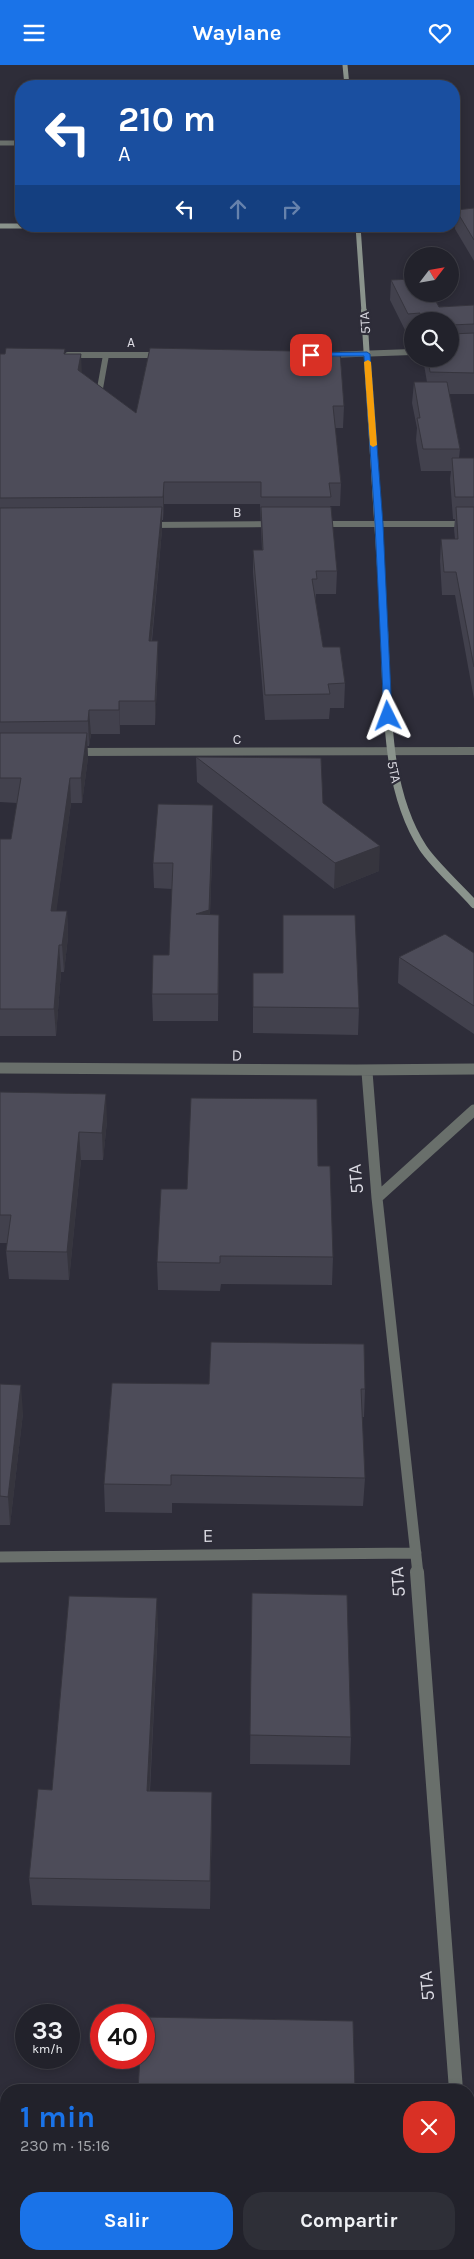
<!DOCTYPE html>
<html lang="es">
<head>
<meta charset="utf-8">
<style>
  body { margin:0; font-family:Karla,sans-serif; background:#2e2f37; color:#f1f3f6; height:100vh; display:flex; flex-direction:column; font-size:19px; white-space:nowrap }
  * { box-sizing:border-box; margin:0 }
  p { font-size:16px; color:#a2a4a9 }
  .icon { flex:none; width:28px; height:28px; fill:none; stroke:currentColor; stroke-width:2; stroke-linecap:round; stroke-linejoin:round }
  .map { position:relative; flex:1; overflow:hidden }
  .drawer { position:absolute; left:0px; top:2019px; width:475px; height:176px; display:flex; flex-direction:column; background:#22222b; border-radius:20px 20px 0 0; box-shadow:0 2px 8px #0003,0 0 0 1px #3f3f47 }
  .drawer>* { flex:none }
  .banner { position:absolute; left:15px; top:15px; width:445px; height:152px; border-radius:20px; box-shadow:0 2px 8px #0003,0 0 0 1px #3f3f47; background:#1a4fa0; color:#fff; overflow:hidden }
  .needle { width:32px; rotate:59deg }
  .buttons { position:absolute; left:404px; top:182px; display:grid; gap:10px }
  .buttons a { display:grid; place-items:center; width:55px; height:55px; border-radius:50%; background:#22222b; box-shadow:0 2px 8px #0003,0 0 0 1px #3f3f47; font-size:25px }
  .speed { position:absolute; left:15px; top:1939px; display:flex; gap:10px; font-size:25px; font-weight:700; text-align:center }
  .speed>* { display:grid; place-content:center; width:65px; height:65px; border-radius:50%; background:#22222b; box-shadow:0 2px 8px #0003,0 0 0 1px #3f3f47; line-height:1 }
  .speed small { font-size:12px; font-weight:400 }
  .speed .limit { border:8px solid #d22; background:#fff; color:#111 }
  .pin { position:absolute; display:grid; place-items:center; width:42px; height:42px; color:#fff; margin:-21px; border-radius:10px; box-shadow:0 2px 8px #0006 }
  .me { position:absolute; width:55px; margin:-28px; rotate:357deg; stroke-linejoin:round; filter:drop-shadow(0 0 4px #0008) }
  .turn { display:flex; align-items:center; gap:18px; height:105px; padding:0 20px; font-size:22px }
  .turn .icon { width:65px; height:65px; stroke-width:2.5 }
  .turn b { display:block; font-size:35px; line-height:42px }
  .lanes { display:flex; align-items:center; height:48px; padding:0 20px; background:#0003; justify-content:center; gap:25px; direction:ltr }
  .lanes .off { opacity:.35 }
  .round { display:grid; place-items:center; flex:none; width:52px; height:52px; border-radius:20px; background:#2e2f37 }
  .headline { display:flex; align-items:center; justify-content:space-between; height:85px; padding:0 20px }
  h1 { font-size:30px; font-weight:700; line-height:38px; color:#1a73e8 }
  .cta { display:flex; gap:10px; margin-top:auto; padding:10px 20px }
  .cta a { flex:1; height:58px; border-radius:20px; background:#1a73e8; color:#fff; font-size:20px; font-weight:700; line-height:58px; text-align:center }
  .cta a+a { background:#2e2f37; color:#f1f3f6 }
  header { display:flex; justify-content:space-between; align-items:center; height:65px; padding:0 20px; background:#1a73e8; color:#fff; font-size:22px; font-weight:700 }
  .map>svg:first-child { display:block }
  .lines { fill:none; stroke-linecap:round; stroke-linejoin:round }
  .lane { stroke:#696f6b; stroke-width:6 }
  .street-far4 { stroke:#696f6b; stroke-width:5 }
  .street-far3 { stroke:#696f6b; stroke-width:6 }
  .street-far2 { stroke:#696f6b; stroke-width:8 }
  .street-far1 { stroke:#696f6b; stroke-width:11 }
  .street { stroke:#696f6b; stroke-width:14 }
  .secondary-far2 { stroke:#8a938c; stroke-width:5 }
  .secondary-far1 { stroke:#8a938c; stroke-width:6 }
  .secondary { stroke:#8a938c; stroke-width:8 }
  .wall { fill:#42414d }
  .shaded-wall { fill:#36353e }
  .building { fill:#4d4c59; stroke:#36353e }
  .route { fill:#1a73e8; stroke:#114b97 }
  .slow { fill:#f59e0b }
  .labels { text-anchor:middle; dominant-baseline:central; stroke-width:4.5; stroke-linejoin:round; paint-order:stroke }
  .far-street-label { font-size:14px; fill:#dbdae2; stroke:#2e2d39 }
  .street-label { font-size:16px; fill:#dbdae2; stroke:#2e2d39 }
  .near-street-label { font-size:19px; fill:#dbdae2; stroke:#2e2d39 }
</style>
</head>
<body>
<header><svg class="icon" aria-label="menu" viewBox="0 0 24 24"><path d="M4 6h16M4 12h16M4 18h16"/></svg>Waylane<svg class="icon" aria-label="heart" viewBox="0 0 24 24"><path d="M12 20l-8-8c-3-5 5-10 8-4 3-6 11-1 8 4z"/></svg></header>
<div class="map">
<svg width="474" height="2194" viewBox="0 0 474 2194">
  <rect width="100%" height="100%" fill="#2e2d39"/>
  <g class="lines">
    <!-- lane -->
    <path class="lane" d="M99,329L106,290"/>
    <!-- street-far4 -->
    <path class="street-far4" d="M0,78H21"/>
    <!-- street-far3 -->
    <path class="street-far3" d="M68,290H161
      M328,290L412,287
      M320,459H474
      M150,460L273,459"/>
    <!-- street-far2 -->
    <path class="street-far2" d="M73,687L474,686"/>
    <!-- street-far1 -->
    <path class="street-far1" d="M0,1003L356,1005L474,1004
      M367,1007L377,1133L418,1509
      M377,1133L474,1045
      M0,1492L416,1488"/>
    <!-- street -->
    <path class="street" d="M417,1507L456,2025
      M469,2166L471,2194"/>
    <!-- secondary-far2 -->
    <path class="secondary-far2" d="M345,0L347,21
      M454,158H474
      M0,161H21
      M358,161L364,247"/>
    <!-- secondary-far1 -->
    <path class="secondary-far1" d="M364,246L384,566"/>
    <!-- secondary -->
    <path class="secondary" d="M384,565C388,635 383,721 423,783C435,801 459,822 474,839"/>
  </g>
  <!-- wall -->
  <path class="wall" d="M19,121H21V139H20Z
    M474,143V196L455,164L456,145Z
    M391,215L439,242L474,240V329H449L460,384L459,393H474V634L455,530H442L440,496L441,474H455L454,464L455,454H453L450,414L451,406H421L416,375L417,363L412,338L414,317H427L423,294H450V256H412V269H407L390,235Z
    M150,283L344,341L343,363H335L341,418L340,441H330L337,506L336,529H316L315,538L323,582L345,618L344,643H330L329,654L265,655L253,508V485H262L260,439H164L163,455H162V465L152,576L158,599L155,660H120V669H91L89,681H87L88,693L82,738H71L56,846H67L68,872L64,907H61L56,971H0V774H11L17,738L0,737V289H65L82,308L136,348Z
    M196,692L323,738L379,806L334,824L197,717Z
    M213,740V765L210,849L219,876L218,956H153L152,929L169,890L172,824L154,823L153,798Z
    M474,888V969L398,918L399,892Z
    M253,908L359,943L358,970L253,968Z
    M0,1027L107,1056L103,1095H81L69,1215L9,1214L6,1186L8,1178H0Z
    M318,1101L333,1192L332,1220L221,1219L220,1226L158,1225L157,1197L187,1124Z
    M112,1318L365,1324L364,1352H362L365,1413L363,1441L172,1438V1448L105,1447L104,1419Z
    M0,1319L23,1348L10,1460H0Z
    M252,1528L351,1672L350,1700L250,1699Z
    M158,1561L150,1726L212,1755L210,1844L32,1840L29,1813L52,1725Z
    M6,2093V2189H148L147,2194H36V2193L3,2192L0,2171V2159Z"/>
  <!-- shaded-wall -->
  <path class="shaded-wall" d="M81,289L82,310L78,305Z
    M164,417V439L163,455V432Z
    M162,442V465L149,600V576Z
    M158,576V599L155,660V636Z
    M119,636L120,660V669L119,645Z
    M89,645L91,669L89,681L88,656Z
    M87,668L88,693L82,738L81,713Z
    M70,713L71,738L53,872L51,846Z
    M213,740V765L209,871L196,849Z
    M380,781L379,806L334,824L335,798Z
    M67,846L68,872L64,907L62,880Z
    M219,850V876L218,956V929Z
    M59,880L61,907L56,971L54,944Z
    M106,1029L107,1056L103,1095L102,1068Z
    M79,1067L81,1095L69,1215L67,1187Z
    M21,1320L23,1348L10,1460L8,1432Z
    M157,1533L158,1561L148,1754L147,1726Z
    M212,1727V1755L210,1844V1816Z
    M145,2189H148L147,2194H145Z"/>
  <!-- building -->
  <path class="building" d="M21,109V121H19Z
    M474,143V175L456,145Z
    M412,214V229H432L439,242L474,240V259L450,260V256H421L420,248L408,249L391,215Z
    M474,268V308L430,307L428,294H450V269H451Z
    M6,283L65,284L64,289H81L78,305L136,348L150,283L340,287L344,341H333L341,418H329L331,432H261V417H164L163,432L0,433V289H5Z
    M414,317H447L460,384H423L417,353H420Z
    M452,393H474V432H455Z
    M162,442L149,576H158L155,636H119V645H89L88,656L0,657V443Z
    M261,442H331L337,506H316L317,514H312L323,582H340L345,618L328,619L330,629L265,630L253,485H263Z
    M456,442H474V602L456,507H444L441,474H458Z
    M0,668H87L81,713H70L51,846H67L62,880H59L54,944H0V774H11L21,713H0Z
    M196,692L321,693L323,738L380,781L335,798Z
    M158,739L213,740L209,845L196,849L219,850L218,929H152L153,890H169L173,798H153Z
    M283,850H355L359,943L253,942V908H283Z
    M445,869L474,888V941L399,892Z
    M0,1027L106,1029L102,1068L79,1067L67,1187L6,1186L11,1150H0Z
    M191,1033L317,1034L318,1101H330L333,1192L220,1191V1198L157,1197L161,1124H187Z
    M211,1277L364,1279L365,1324H361L365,1413L171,1410V1420L104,1419L112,1318L209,1319Z
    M0,1319L21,1320L8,1432L0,1431Z
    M252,1528L347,1530L351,1672L250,1670Z
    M69,1531L157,1533L147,1726L212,1727L210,1816L29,1813L38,1724L52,1725Z
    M144,1952L353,1956L355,2025H138L140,1992H144Z
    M6,2093V2166H0V2159Z
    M36,2189H145V2194H36Z"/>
  <!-- route -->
  <path class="route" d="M367,287L370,289L383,459L392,651L388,653L384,651L375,459L364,291H311L308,290L311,288Z"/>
  <!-- slow -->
  <path class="slow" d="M368,295L371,297L377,380L373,382L370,380L364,297Z"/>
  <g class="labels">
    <!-- far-street labels -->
    <g class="far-street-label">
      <text transform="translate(365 258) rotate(-94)">5TA</text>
      <text x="131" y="277">A</text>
      <text x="237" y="447">B</text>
      <text x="237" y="674">C</text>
      <text transform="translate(394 707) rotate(78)">5TA</text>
    </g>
    <!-- street labels -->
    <g class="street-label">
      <text transform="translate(237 990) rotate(1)">D</text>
    </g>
    <!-- near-street labels -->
    <g class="near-street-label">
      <text transform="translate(356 1114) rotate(-95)">5TA</text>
      <text transform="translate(208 1471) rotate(-1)">E</text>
      <text transform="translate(398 1517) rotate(-94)">5TA</text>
      <text transform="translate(427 1921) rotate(-95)">5TA</text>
    </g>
  </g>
</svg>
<div class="buttons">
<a><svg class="needle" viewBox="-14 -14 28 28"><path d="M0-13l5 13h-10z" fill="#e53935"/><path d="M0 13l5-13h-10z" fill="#a2a4a9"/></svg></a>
<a><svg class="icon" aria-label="search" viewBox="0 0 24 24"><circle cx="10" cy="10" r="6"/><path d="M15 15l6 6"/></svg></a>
</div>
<div class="speed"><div>33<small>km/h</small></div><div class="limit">40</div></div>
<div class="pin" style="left:311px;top:290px;background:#d93025"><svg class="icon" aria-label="arrive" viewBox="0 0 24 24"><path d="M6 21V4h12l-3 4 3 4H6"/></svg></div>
<svg class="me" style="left:388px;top:651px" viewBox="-20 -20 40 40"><path d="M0-17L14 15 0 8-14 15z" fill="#1a73e8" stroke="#fff" stroke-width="4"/></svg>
<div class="banner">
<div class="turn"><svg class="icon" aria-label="left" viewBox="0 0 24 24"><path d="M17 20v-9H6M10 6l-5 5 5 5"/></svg><div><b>210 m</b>A</div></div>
<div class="lanes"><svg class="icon" aria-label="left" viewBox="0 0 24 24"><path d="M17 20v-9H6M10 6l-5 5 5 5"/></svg><svg class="icon off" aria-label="ahead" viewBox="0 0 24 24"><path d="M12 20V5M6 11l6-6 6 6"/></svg><svg class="icon off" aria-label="right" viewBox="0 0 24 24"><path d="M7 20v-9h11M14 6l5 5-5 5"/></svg></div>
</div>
<section class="drawer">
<div class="headline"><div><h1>1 min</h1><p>230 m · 15:16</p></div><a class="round" style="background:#d93025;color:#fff"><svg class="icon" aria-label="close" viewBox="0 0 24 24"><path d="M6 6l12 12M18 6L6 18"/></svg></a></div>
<div class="cta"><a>Salir</a><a>Compartir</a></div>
</section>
</div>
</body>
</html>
